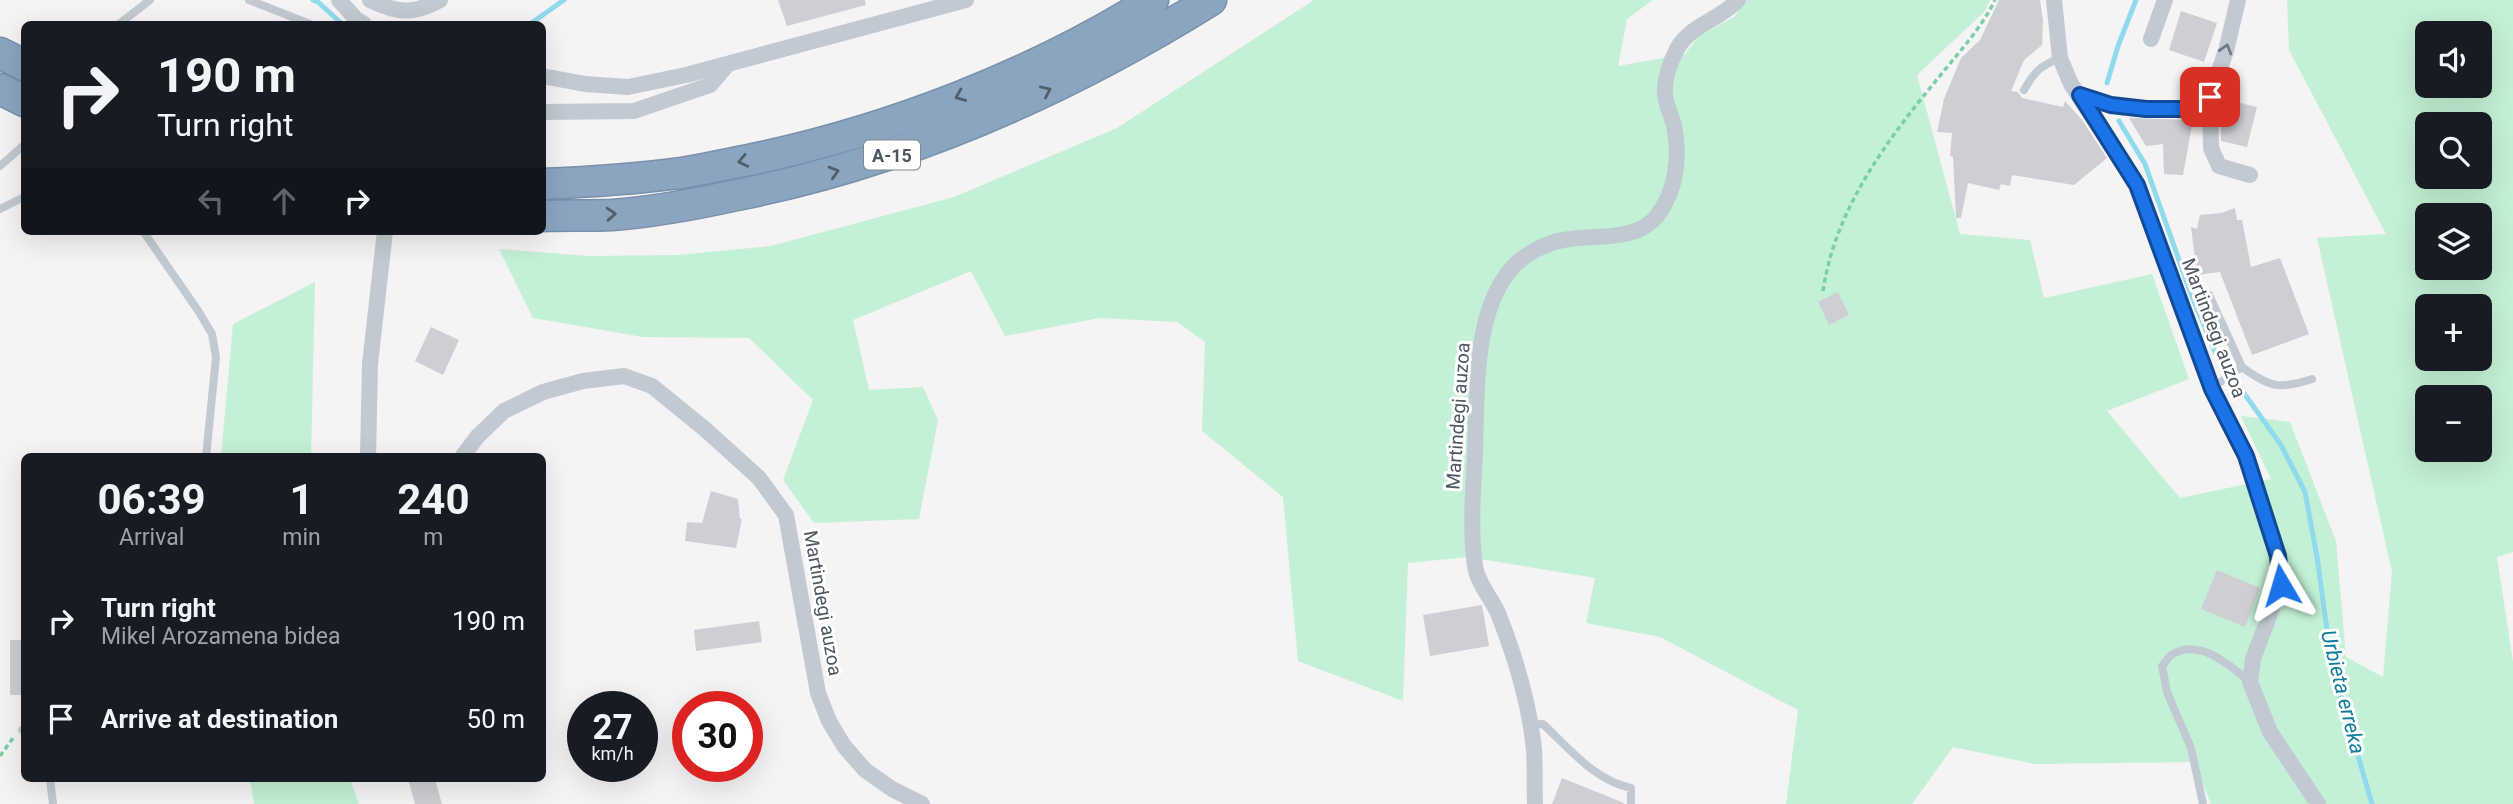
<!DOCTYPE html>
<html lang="en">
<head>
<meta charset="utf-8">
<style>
  body { margin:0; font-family:Roboto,sans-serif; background:#20242c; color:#f1f3f6; height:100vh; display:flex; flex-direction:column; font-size:26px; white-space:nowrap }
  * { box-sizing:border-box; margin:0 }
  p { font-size:23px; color:#9ea1a6 }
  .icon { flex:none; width:38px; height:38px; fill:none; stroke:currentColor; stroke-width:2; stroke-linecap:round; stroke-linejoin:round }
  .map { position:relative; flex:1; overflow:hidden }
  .sheet { position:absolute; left:21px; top:453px; width:525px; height:329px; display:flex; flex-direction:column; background:#171b24; border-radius:10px; box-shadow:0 7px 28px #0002 }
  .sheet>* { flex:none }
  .top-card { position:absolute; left:21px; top:21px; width:525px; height:214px; border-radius:10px; box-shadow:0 7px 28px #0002; background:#171b24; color:#f1f3f6; overflow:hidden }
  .controls { position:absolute; left:2415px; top:21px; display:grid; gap:14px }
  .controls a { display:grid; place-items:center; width:77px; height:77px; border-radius:10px; background:#171b24; box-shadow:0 7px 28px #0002; font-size:35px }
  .speed { position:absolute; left:567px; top:691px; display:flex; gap:14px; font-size:35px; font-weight:700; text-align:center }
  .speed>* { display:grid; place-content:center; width:91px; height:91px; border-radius:50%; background:#171b24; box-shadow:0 7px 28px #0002; line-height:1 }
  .speed small { font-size:18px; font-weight:400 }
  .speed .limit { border:10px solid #d22; background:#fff; color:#111 }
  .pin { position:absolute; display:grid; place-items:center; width:60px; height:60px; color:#fff; margin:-30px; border-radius:14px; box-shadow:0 4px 10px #0006 }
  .me { position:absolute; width:77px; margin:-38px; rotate:353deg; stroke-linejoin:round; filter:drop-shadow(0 0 5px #0008) }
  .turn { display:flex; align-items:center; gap:24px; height:147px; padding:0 21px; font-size:32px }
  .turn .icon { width:91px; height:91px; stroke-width:2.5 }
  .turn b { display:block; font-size:49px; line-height:60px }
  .lanes { display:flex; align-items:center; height:66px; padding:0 21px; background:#0003; justify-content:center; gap:35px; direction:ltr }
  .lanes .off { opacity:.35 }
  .eta { display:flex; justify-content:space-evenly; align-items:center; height:119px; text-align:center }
  .eta b { font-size:42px; font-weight:700; line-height:49px }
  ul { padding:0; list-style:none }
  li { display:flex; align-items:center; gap:21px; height:98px; padding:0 21px }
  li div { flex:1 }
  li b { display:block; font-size:26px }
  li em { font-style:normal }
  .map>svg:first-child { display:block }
  .green { fill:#c3f1d5; fill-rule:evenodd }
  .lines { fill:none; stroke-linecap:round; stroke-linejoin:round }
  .stream { stroke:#90daee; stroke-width:5 }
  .building { fill:#cdcfd5 }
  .motorway-casing { stroke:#7690ad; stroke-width:33 }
  .path { stroke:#7ad0a6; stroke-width:3.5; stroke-dasharray:5 3.5; stroke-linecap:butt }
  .service { stroke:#c1cad2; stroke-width:8 }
  .minor { stroke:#c1cad2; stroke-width:16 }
  .motorway { stroke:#8ba5c1; stroke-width:30 }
  .oneway { stroke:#6e7983 }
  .oneway2 { stroke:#505e6b }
  .route-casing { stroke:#114b97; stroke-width:18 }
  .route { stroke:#1a73e8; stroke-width:12 }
  .labels { text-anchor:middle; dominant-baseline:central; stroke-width:6; stroke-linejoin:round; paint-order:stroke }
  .shield { fill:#fff; stroke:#808990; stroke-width:2 }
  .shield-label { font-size:18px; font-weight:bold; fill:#4a5661 }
  .street-label { font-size:19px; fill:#4a5661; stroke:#fff }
  .water-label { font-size:21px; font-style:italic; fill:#0c7c9b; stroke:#fff }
</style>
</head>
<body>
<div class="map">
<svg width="2513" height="804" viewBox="0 0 2513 804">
  <rect width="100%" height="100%" fill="#f5f3f3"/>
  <!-- green -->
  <path class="green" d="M1314,0H1653L1627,19L1618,66L1685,54L1699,36L1734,17L1746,0H1990L1985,11L1917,75L1960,234L2030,240L2044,298L2152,274L2189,379L2107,411L2180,498L2271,479L2241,416L2290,422L2336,541L2346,657L2383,677L2392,572L2317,238L2386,234L2289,50L2287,0H2513V552L2497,557L2513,662V804H2211L2194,762L2035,764L1953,747L1912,804H1786L1798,710L1660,637L1586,623L1595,578L1468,557L1408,563L1403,701L1298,661L1283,497L1202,431L1205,342L1177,322L1100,318L1005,336L971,271L853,320L869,390L923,387L938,420L919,519L814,523L783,480L813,400L749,338L643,337L533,318L499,249L589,256L678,255L771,246L954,197L1117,128ZM2427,33H2480V86H2427ZM2427,124H2480V177H2427ZM2427,215H2480V268H2427ZM2427,306H2480V359H2427ZM2427,397H2480V450H2427Z
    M315,282L311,457H221L233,324Z
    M250,779H350L359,804H254Z"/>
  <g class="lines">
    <!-- stream -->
    <path class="stream" d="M313,0L318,2L342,24
      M530,24L564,0
      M2107,83L2118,46L2136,0
      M2119,121L2145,164L2191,294L2216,354L2281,445L2305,492L2317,557L2332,666L2372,804"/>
  </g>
  <!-- building -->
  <path class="building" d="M778,0H865L866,5L787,26Z
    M1999,0H2040L2043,20L2042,45L2024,60L2011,91L2018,92L2022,98L2063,107L2065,101L2082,120L2107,158L2074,185L2012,175L2010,186L2001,184L1999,190L1968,183L1961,218H1956L1953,157L1950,156L1952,133L1937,132L1944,99L1961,58L1980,40Z
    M2181,11L2217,23L2204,62L2169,50Z
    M2228,100L2257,107L2247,147L2221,141V127Z
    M2129,118L2193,120L2183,175L2164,174L2163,144L2146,146Z
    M2235,208L2237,220H2242L2251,267L2280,258L2309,334L2252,355L2220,272L2197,275L2191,227L2197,229L2200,215L2221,213Z
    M1838,292L1849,315L1829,325L1818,302Z
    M431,327L459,340L443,375L415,361Z
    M711,491L738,499L740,519H742L736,548L685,541L687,522L702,523Z
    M2217,570L2260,588L2245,627L2201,609Z
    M1482,605L1489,646L1430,656L1423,615Z
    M759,621L762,642L696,651L694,630Z
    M10,640H24V695H10Z
    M1562,778L1624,803V804H1552Z
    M408,779H435L442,804H415Z"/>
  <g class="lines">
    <defs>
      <path id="motorway" d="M0,53L24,65
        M0,89L24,101
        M542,184C589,182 635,179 681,173C703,170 726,164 749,160C888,131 1032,76 1153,0
        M542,216C565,215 589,216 612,215C654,212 696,204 737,195C907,161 1065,91 1211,0"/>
    </defs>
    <!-- motorway casing -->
    <use href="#motorway" class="motorway-casing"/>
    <!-- path -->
    <path class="path" d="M1823,291C1835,209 1887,140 1939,77C1959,52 1981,29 1995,0
      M0,756L13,738"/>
    <!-- service -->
    <path class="service" d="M249,0L310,24
      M119,24L150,0
      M2024,90C2035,71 2040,66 2060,58
      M0,166L24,145
      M0,209L24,197
      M143,231L199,312L212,334L216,357L206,457
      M2209,295L2242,367
      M2212,388L2242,367C2269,387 2279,390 2312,379
      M1530,725L1543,724C1570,749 1594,780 1631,788V804
      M22,730L24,728
      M50,779L53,804
      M2203,804L2191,748L2167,692L2162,666C2165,663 2169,656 2173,654C2200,638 2231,666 2250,682"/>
    <!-- minor -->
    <path class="minor" d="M339,0L356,19L364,24
      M370,0C397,13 413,15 440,0
      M2054,0L2060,58L2071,84L2137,185L2212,389L2246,456L2278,556L2281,585L2253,659L2250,682L2270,732L2318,804
      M2151,39L2165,0
      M542,76L585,84L628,87L686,75L966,0
      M2080,95L2111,105L2146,109H2194L2210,97L2226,51L2238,0
      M2210,97L2211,148L2219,166L2250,175
      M542,112L634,111L710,85L728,64
      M368,457L370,364L385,231
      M462,457L477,437L504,411L543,392L583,381L624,376L652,386L706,430L759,478L786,515L818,693L829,721L844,746L865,770L892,789L922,804
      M1535,804C1534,783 1536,761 1533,741C1528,700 1513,651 1498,613C1491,598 1477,582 1475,566C1470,530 1473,491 1475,455C1477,399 1472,311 1513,267C1525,254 1546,243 1563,240C1594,234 1635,243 1657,216C1677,190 1680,156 1674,125C1671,115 1666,105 1665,95C1664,80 1670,62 1677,49C1691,24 1720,20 1738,0"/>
    <!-- motorway -->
    <use href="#motorway" class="motorway"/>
  </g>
  <!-- one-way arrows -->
  <defs><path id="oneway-chevron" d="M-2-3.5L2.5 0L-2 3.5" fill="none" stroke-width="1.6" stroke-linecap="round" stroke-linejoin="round" transform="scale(1.75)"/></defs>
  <use class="oneway" href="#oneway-chevron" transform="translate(2226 49) rotate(-74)"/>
  <g class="oneway2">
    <use href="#oneway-chevron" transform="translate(1046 91) rotate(-25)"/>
    <use href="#oneway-chevron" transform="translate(960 96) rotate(158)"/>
    <use href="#oneway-chevron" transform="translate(743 161) rotate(168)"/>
    <use href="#oneway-chevron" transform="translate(834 172) rotate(-16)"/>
    <use href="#oneway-chevron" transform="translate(611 214) rotate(-4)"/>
  </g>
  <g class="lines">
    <defs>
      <path id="route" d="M2210,97L2194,109H2146L2111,105L2080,95L2137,185L2212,389L2246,456L2278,556L2281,585"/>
    </defs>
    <!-- route casing -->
    <use href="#route" class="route-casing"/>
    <!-- route -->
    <use href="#route" class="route"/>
  </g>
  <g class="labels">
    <!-- shield labels -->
    <rect class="shield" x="864" y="140.5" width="56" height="29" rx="5"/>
    <g class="shield-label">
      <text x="892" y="155">A-15</text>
    </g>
    <!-- street labels -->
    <g class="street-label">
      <text transform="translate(2214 328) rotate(69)">Martindegi auzoa</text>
      <text transform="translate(1458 416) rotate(-86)">Martindegi auzoa</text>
      <text transform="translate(823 603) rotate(80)">Martindegi auzoa</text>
    </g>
    <!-- water labels -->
    <g class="water-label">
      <text transform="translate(2343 692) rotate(76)">Urbieta erreka</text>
    </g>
  </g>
</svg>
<div class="controls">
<a><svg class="icon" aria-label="sound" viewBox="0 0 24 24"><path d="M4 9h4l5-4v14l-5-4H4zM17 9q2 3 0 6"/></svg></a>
<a><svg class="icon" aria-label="search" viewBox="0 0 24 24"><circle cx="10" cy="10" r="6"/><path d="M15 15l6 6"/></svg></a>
<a><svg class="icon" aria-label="layers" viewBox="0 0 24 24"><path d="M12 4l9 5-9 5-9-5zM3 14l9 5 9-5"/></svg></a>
<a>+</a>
<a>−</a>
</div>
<div class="speed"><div>27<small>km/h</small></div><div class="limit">30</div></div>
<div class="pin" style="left:2210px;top:97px;background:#d93025"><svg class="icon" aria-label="arrive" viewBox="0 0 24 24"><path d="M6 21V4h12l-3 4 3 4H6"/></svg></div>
<svg class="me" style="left:2281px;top:585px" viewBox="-20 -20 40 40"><path d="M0-17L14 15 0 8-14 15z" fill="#1a73e8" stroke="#fff" stroke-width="4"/></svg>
<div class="top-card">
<div class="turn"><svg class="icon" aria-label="right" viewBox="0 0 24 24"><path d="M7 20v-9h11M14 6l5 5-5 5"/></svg><div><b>190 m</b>Turn right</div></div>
<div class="lanes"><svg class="icon off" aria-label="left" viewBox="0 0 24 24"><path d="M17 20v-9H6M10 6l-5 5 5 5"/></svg><svg class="icon off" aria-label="ahead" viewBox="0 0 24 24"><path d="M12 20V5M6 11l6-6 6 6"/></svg><svg class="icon" aria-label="right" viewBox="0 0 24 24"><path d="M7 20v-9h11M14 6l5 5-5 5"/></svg></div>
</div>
<section class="sheet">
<div class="eta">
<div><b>06:39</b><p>Arrival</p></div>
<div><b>1</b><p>min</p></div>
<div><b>240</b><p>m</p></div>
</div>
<ul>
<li><svg class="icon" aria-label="right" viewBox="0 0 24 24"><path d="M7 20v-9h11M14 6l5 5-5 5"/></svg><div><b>Turn right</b><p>Mikel Arozamena bidea</p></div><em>190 m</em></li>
<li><svg class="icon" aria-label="arrive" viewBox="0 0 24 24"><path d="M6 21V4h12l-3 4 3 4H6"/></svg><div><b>Arrive at destination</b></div><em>50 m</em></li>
</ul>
</section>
</div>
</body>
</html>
